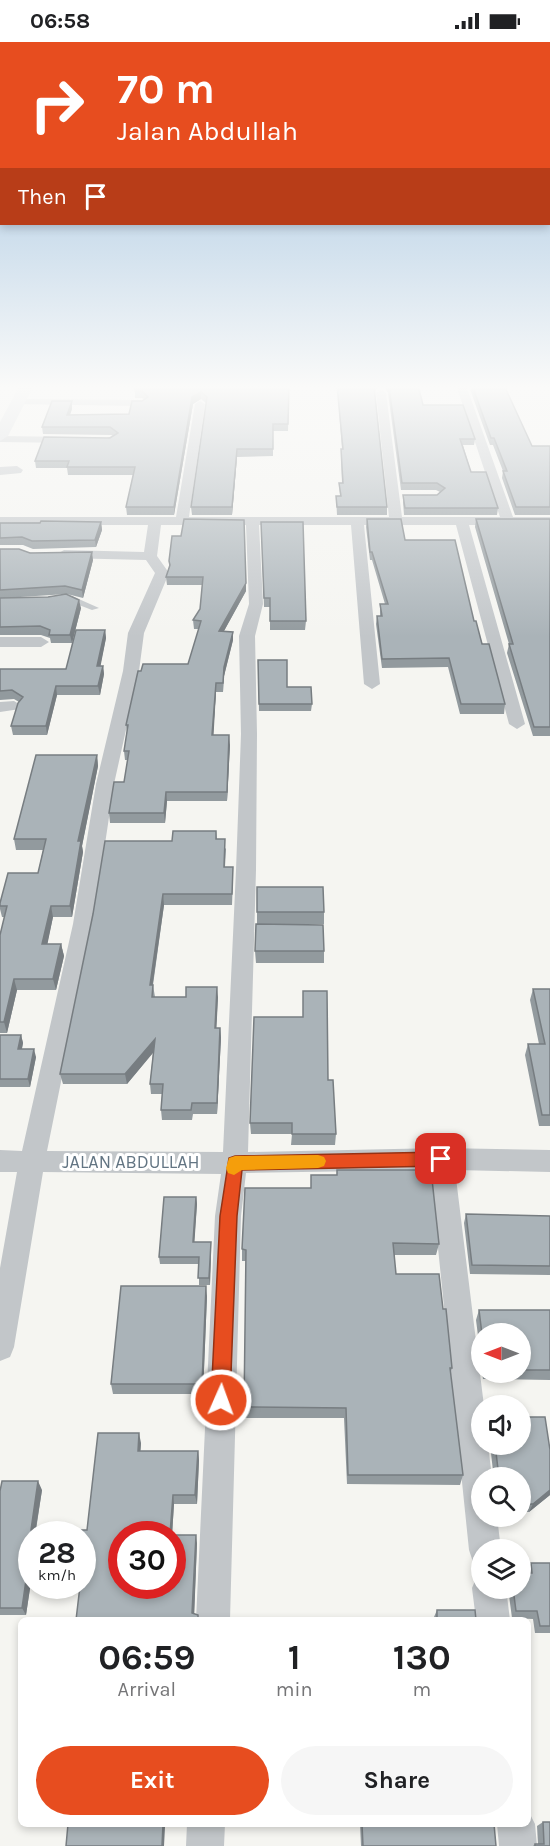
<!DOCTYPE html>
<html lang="en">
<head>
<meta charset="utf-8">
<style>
  body { margin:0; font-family:Karla,sans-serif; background:#f6f6f6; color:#202124; height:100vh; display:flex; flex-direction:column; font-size:22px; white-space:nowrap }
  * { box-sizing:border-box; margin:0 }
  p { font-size:20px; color:#757577 }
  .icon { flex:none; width:33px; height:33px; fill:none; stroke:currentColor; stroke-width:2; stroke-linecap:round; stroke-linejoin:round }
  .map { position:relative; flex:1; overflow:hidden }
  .details { position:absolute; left:18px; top:1575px; width:513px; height:210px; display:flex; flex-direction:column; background:#fff; border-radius:9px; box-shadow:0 3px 9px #0003 }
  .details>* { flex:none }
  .hud { position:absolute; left:0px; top:0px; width:550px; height:183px; box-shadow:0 3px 9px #0003; background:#e74d1f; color:#fff; overflow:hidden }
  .needle { width:39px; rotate:270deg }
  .tools { position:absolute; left:471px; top:1281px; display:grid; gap:12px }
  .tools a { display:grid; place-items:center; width:60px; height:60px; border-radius:50%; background:#fff; box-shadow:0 3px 9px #0003; font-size:30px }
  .speed { position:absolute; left:18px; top:1479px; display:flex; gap:12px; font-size:30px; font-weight:700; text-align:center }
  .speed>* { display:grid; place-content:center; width:78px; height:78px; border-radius:50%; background:#fff; box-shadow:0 3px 9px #0003; line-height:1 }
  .speed small { font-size:15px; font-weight:400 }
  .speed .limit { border:9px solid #d22; background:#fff; color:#111 }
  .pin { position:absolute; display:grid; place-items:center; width:51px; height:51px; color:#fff; margin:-26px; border-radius:12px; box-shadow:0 3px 9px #0006 }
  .me { position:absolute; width:66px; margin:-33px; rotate:2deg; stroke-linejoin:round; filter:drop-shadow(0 0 4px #0008) }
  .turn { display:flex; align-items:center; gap:21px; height:126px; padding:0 18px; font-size:27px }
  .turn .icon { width:78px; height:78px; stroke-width:2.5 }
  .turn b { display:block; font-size:42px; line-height:51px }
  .then { display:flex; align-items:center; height:57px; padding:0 18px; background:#0003; gap:12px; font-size:22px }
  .eta { display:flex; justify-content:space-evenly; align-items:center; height:102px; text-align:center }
  .eta b { font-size:36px; font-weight:700; line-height:42px }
  .cta { display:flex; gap:12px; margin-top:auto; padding:12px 18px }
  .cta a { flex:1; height:69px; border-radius:36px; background:#e74d1f; color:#fff; font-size:24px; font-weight:700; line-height:69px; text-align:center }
  .cta a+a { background:#f6f6f6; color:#202124 }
  .status { display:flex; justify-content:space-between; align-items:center; height:42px; padding:0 30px; background:#fff; direction:ltr }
  .status svg { height:16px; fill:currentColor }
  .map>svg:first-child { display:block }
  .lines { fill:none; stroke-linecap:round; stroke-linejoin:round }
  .service { fill:#c2c6c9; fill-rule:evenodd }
  .minor { fill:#c2c6c9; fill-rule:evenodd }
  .secondary { fill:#d4d8dc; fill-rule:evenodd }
  .wall { fill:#929a9e }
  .shaded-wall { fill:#777d81 }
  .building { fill:#aab3b8; stroke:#777d81; stroke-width:1.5 }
  .route { fill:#e74d1f; stroke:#963214; stroke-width:1.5 }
  .slow { fill:#f59e0b }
  .labels { text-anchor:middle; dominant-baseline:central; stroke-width:6; stroke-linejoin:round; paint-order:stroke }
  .street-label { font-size:18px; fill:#637583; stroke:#fff }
</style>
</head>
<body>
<div class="status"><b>06:58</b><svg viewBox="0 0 49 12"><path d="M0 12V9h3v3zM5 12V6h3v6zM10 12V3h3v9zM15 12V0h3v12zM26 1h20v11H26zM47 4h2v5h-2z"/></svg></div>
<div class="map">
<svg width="550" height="1804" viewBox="0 0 550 1804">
  <rect width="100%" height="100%" fill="#f5f5f1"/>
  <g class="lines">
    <!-- service -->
    <path class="service" d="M66,554H72L99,566L92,568L66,558Z"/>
    <!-- minor -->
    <path class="minor" d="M456,343H466L513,475H550V483H469L525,682L517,687L509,682L456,483H364L380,642L372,647L364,642L351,483H259L263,562L255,594L257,692L256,828L248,1110L441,1106L550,1108V1130L455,1128L484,1364H482V1402H488L492,1436H482V1474H497L501,1508H482V1523L473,1520L469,1508L430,1128L246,1131L241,1174L230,1578H196L215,1174L221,1132L43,1130L14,1305L10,1315L0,1319V1226L17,1130H0V1108L22,1109L73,882L96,742L123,629L128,591L155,531L146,518L64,516L57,512L64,508L144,510L148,483H0V475H176L195,362L200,359L205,362L189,475H389L376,351L381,348L386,351L402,475H500ZM161,483H246L249,562L239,594L241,692L236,828L223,1110L47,1109L93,882L114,742L139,629L144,591L169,531L157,514Z
      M18,357L141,358L146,361L141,364L14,362L13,360Z
      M0,394L71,395L77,398L71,401L0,400Z
      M17,424L23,428L21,431L0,433V425Z
      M0,595H41L49,600L41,605H0Z
      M14,659L22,664L20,667L0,670V660Z
      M482,1532V1546H506L510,1578H476L472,1546L477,1534Z
      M528,1768L535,1782L537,1804H499L497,1782H528Z
      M187,1782H225L224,1804H186Z"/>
    <!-- secondary -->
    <path class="secondary" d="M20,343H34L8,394L0,399V380Z"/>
  </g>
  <!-- wall -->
  <path class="wall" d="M289,343L288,389H273V414L237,415L232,473H192L191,465L206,361L201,357L193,362L174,473H127L126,465L133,433H68L67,426H36L35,419L113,394L111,393L43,392L42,385L72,367L70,373L129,372L144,357L142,356H135V349Z
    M337,343H377L376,348L375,350L387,465V473H337L336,454H340L339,441H342L341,414V407H342Z
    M386,343H418L423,363L475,397L474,403H463L471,430L498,466L497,473H404L403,460V453H437L440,450L436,448H401L388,351L386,348Z
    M472,343L532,404H550V473H515L502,436L503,429L493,403H490L471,350Z
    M367,477L405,498L474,579L505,662L504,672H460L448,625L382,626L376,582L377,574H380V562H385L372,518H370L366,485Z
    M476,477H550V694H533L507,611L509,602L475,485Z
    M101,480L102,488L96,505L33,507L23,503H0V481Z
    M261,480L306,579L305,588H270V565H264Z
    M0,507L93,518L83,556L67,552L5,556L81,566L72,601H51L50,596L41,593H0Z
    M169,519L246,549L224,589L233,590V598L224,634L223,650H216L213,693L230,703L227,759H167L165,781H110L109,771L124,740L128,718H125L124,709L127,690L126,683L188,622L199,587H194L193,578L200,567L202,543H167L166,535L169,527Z
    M105,588L106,596L100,624H103L104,632L100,653H57L47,693H13L11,684L19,660L14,657L0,658V627H66Z
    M258,618L287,645L312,662L311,669H259Z
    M97,713L98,724L82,804L83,810L72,875H53L47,902H61L64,914L56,948H17L7,991H0V893L5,875H2L0,867V861L38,831L43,808H16L14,797Z
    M216,789L217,797L226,807L225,825L233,836L232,863H164L153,943L155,955H218L216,986H220L221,996L217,1072H193L192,1078H162L161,1068L162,1052H151L150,1042L153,1011L127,1042H63L60,1032L172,799Z
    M257,870H324V882H257Z
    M255,909H324V921H256Z
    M533,947H550V1084H539L525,1013L528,1002H539L530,958Z
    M303,949L328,1038L336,1092L335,1103H291L292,1092H251L250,1081L303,975Z
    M0,993H21L23,1001L22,1007L36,1015L30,1045H0Z
    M337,1128L439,1202L436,1213H394L396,1232L443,1267L452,1326L450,1332L463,1433L460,1443L347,1442L344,1376H245L246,1219H242V1207L311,1146V1133H337Z
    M196,1155L197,1162L194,1200L211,1207L210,1243H199V1222H160L159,1215Z
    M466,1172L550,1174V1233L470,1232L464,1181Z
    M207,1254L203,1352H113L111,1342Z
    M479,1268H550V1338L483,1337L482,1330H520V1292H482V1325L476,1278Z
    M141,1401L140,1409H198L199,1418L197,1462H174L172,1493L122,1492L197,1501L194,1571L82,1544V1492H32V1533L26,1573H0V1449L42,1448L36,1488H87Z
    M490,1402H520L550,1408V1453L529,1470H520V1436H485L488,1429H493Z
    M531,1521H550V1591H535L533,1577L512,1576L508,1546H520L527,1531L526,1529Z
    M437,1568L476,1578H434V1575Z
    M543,1780L550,1804H533L535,1802H538L537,1784Z
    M360,1782H494L496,1804H361Z"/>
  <!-- shaded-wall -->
  <path class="shaded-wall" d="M201,350V357L193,362L174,473V465L192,355Z
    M72,359V367L67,380V373Z
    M237,407V415L232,473V465Z
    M101,480L102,488L96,505L95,498Z
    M92,510L93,518L83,556L82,548Z
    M246,541V549L219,598V589Z
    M79,558L81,566L72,601L70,593Z
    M105,588L106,596L99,632L97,624Z
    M233,590V598L224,634L223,650L224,625Z
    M103,624L104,632L100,653L98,644Z
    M216,641V650L213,703L212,693Z
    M56,644L57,653L47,693L46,684Z
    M229,693L230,703L227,759V750Z
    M97,713L98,724L82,804L83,810L72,875L70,864L78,799Z
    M166,750L167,759L165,781L164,771Z
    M163,852L164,863L151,954L150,943Z
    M51,864L53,875L45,914L42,902Z
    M61,902L64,914L56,948L53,937Z
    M14,937L17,948L7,991L4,980Z
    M217,945L218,955L216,996L215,986Z
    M220,986L221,996L217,1072V1061Z
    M21,993L23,1001L20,1015L18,1007Z
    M155,997L156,1007L127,1042L125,1032Z
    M34,1007L36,1015L30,1045L28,1037Z
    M196,1155L197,1162L194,1207L193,1200Z
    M211,1200V1207L210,1243L209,1236Z
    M206,1244L207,1254L203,1352L202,1342Z
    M139,1391L141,1401L140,1418L138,1409Z
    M198,1409L199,1418L197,1462L195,1453Z
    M38,1439L42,1448L35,1492L31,1488Z
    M550,1448V1453L529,1470L533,1462Z
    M173,1453L174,1462L172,1493L170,1492Z
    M196,1493L197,1501L194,1578L192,1571Z
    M29,1517L32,1522V1533L26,1573L22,1566Z
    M163,1782L165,1785L164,1804H162Z"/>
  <!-- building -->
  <path class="building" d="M136,343H289L288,382H273V407H237L232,465H191L207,355L201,350L192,355L174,465H126L135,425H67L69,419H35L44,395L110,396L118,391L110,385H42L52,359H72L67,373L129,372L132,359H142L148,355L142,349H135Z
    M337,343H376L374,345L387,465H337L336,454H341L339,441H343L341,407H343Z
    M387,343H418L423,363H463L475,397H460L471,430H486L498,466H405L403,453H437L445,446L437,441H402L389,345Z
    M472,343H504L532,404H550V465H516L503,429H507L494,396H491Z
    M184,477L244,478L246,541L219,589L233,590L224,625L223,641H216L212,693H229L227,750H166L164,771H109L114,740H124L129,709H124L128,683H126L138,629H141L143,622H188L201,579L193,578L200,567L203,535H166L170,523L169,519L172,494H181Z
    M367,477H401L405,498H455L474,579H476L482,602H489L505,662H461L449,616L382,617L377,574H382L380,562H388L372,510H370Z
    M476,477H550V685H534L509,602H513Z
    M41,479L101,480L95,498L32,499L22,495L0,496V481H40Z
    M261,480H303L306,579H270V556H264Z
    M0,507H19L30,511L92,510L82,548L65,544L0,548Z
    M66,552L79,558L70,593H49L50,588L40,584L0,585V556L48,555Z
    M76,588H105L97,624H103L98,644H56L46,684H11L18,661L23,655L12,648L0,649V627H66Z
    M258,618H287V645H311L312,662H259Z
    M36,713H97L78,799H81L70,864H51L42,902H61L53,937H14L4,980H0V893L7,864H0V861L8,831H38L46,797H14Z
    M173,789H216V797H225L224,825H233L232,852H163L150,943H153L152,955H186V945H217L215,986H220L217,1061H192L191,1068H161L163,1042H150L155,997L125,1032H60L93,872L105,799H172Z
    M257,845H323L324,870H257Z
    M256,882L323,883L324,909H255Z
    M533,947H550V1073H542L528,1002H545Z
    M303,949H327L328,1038H333L336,1092H292V1081H250L254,975H303Z
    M0,993H21L18,1007H34L28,1037H0Z
    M337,1128H431L439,1202L393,1201L396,1232H439L443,1267H446L452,1326H450L463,1433H348L346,1366L244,1365L246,1208L242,1207L245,1146H311V1133H337Z
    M164,1155H196L193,1200H211L209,1236H198L199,1215H159Z
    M466,1172L550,1174V1224L472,1223Z
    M121,1244H206L202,1342H111Z
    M479,1268H550V1328H520V1292H482Z
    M520,1375H545L550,1408V1448L533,1462H520V1436H488V1429H496L498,1427L495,1402H520Z
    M98,1391H139L138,1409H198L195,1453H173L170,1492H122V1544H172V1493H196L192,1571L198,1573V1578H76L80,1544H82L83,1517H82V1492H32V1517H29L22,1566H0V1449L2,1439H38L31,1488H87Z
    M531,1521H550V1584H540L537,1569H516L513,1546H520V1531H532Z
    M437,1568H475L476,1578H437Z
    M543,1780H550V1804H535V1802H544Z
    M68,1782H163L162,1804H66Z
    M362,1782H494L496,1804H363Z"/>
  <!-- sky -->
  <linearGradient id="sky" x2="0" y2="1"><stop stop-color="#96bcdd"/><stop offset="0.58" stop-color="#fafaf9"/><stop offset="1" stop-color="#fafaf9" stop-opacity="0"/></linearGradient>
  <rect width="550" height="595" fill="url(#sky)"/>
  <!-- route -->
  <path class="route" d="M441,1110L447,1112L449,1117L447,1122L441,1124L242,1128L237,1174L230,1358L227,1365L221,1368L214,1365L211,1358L220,1174L229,1116L235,1114Z"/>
  <!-- slow -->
  <path class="slow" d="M318,1113L324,1115L326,1119L324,1124L318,1126L242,1128L234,1133L228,1131L226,1126L229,1116L235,1114Z"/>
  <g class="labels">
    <!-- street labels -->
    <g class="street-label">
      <text x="131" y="1120">JALAN ABDULLAH</text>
    </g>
  </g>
</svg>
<div class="tools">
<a><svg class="needle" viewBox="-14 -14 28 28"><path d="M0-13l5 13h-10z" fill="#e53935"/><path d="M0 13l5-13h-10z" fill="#757577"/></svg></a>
<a><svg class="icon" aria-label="sound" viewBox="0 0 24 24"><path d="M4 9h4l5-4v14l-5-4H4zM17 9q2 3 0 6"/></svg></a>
<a><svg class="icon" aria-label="search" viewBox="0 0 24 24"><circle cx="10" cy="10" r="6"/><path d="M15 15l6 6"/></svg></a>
<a><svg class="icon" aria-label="layers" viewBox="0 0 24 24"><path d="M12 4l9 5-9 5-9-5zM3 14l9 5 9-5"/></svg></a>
</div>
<div class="speed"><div>28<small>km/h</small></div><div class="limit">30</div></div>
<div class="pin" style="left:441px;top:1117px;background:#d93025"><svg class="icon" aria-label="arrive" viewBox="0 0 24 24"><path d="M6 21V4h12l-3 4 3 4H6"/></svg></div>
<svg class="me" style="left:221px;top:1358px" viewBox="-20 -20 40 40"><circle r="17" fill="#e74d1f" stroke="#fff" stroke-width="3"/><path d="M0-11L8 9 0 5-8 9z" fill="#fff"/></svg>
<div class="hud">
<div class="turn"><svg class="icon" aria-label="right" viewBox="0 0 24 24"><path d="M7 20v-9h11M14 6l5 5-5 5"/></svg><div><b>70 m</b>Jalan Abdullah</div></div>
<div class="then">Then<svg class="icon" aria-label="arrive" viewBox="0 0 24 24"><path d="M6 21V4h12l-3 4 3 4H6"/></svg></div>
</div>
<section class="details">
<div class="eta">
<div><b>06:59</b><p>Arrival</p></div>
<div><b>1</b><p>min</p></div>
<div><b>130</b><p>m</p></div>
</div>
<div class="cta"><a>Exit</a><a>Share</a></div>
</section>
</div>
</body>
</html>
